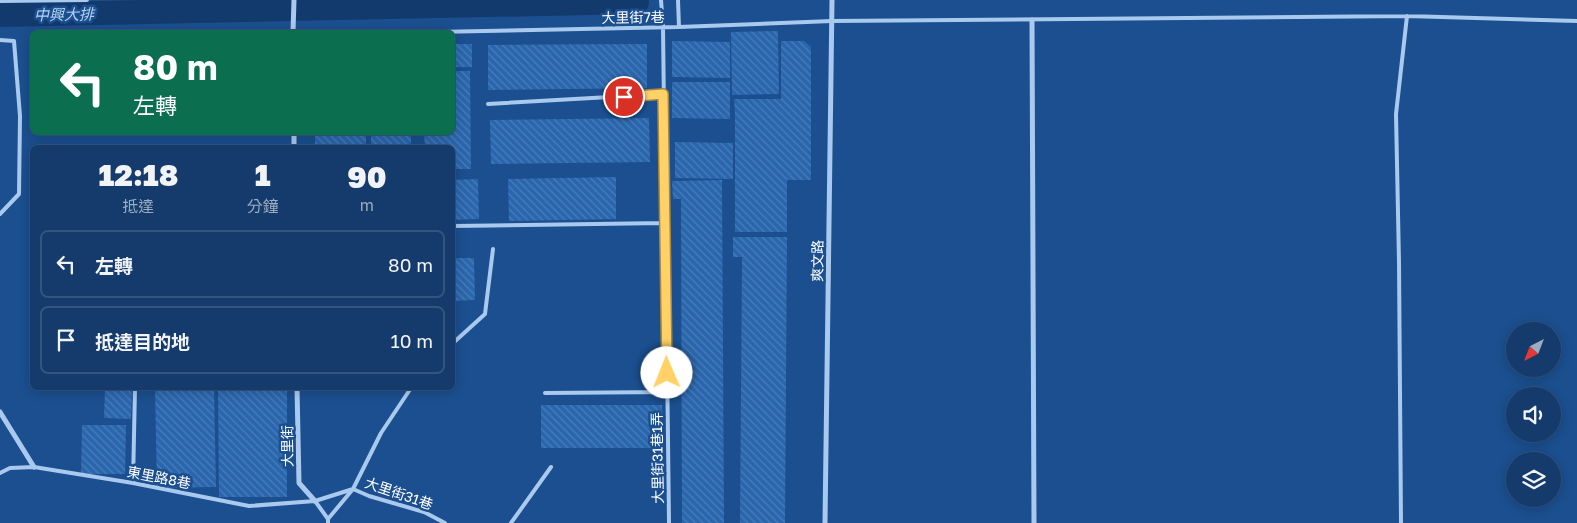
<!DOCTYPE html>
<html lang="zh-TW">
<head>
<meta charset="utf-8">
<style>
  body { margin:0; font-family:"Golos Text","Noto Sans TC",sans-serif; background:#1d4271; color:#f1f3f6; height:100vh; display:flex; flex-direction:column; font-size:19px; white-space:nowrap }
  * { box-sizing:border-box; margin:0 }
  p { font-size:16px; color:#9dadc1 }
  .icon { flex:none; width:28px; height:28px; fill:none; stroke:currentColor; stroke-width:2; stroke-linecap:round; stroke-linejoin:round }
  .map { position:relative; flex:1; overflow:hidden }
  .sheet { position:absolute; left:30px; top:145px; width:425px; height:245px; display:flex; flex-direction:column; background:#143b6b; border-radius:8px; box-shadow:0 2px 12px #0003,0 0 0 1px #33557e }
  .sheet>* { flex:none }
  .top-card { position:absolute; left:30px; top:30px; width:425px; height:105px; border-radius:8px; box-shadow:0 2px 12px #0003,0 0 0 1px #33557e; background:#0b6e4f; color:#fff; overflow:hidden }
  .needle { width:32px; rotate:222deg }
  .buttons { position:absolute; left:1506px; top:322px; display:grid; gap:10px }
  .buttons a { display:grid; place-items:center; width:55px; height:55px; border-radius:50%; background:#143b6b; box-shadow:0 2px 12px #0003,0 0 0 1px #33557e; font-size:25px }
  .pin { position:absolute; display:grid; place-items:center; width:42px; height:42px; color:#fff; margin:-21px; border:2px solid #fff; border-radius:50%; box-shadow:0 1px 5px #0007 }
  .me { position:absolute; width:55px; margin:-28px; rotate:359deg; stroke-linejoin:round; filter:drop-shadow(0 0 4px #0008) }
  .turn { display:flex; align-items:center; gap:18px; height:105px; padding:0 20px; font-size:22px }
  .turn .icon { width:65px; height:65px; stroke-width:2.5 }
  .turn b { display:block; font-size:35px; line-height:42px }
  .eta { display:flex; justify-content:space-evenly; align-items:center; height:85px; text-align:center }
  .eta b { font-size:30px; font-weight:800; line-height:35px }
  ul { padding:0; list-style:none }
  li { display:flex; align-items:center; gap:15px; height:68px; margin:0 10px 8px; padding:0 10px; border:2px solid #33557e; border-radius:8px }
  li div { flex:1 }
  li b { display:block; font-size:19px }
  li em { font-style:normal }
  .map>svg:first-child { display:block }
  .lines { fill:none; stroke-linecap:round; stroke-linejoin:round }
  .canal { stroke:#123a6d; stroke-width:24 }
  .building { fill:url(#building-back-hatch) }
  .lane { stroke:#a9c9ee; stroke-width:4 }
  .street { stroke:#a9c9ee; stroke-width:5 }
  .route-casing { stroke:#a68842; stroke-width:12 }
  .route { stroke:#ffd166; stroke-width:9 }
  .labels { text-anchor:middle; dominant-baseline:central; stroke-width:5; stroke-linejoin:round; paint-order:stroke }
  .street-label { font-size:14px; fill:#fff; stroke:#1b4f8f }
  .water-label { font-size:15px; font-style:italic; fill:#b5d3f5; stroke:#1b4f8f }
</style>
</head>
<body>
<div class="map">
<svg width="1577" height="523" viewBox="0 0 1577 523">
  <defs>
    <pattern id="building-back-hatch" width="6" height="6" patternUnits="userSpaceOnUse" patternTransform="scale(1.25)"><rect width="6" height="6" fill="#2a66ad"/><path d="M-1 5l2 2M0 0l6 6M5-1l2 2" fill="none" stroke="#4a7db9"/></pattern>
  </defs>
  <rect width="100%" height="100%" fill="#1b4f8f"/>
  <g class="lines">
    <!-- canal -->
    <path class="canal" d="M0,15L637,2"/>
  </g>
  <!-- building -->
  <path class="building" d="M778,31L779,94L732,95L731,32Z
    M672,41L730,42V78L672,77Z
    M781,41H804L811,47V180H787V232H735V114L734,99H781Z
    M452,44H472V67H452Z
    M647,44V88L488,90V45Z
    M452,71H470L471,169H452V148H425L424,132H452Z
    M672,82H730V119L672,118Z
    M649,118L650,162L491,164L490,120Z
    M315,132H366V148H315Z
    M371,132H411V148H371Z
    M675,142L733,143V179L675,178Z
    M616,177V219L509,221L508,179Z
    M478,179L479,219L452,220V180Z
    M722,180L724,523H682L681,199H673L672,181Z
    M733,237H787L785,523H740L742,257H733Z
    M452,258H474L475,300L452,301Z
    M105,388H132L131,419L104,418Z
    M155,388H214L216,487L157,488Z
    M218,388H287V497H219Z
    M541,405H662L663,448H541Z
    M82,425H126L125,474H81Z"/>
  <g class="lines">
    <!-- lane -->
    <path class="lane" d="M661,0L663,27L669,523
      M678,0L679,27
      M0,1L87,0
      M434,32L679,27L832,21L1407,16L1577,21
      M0,40L14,41L20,116L19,194L0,214
      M488,104L663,94
      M452,226L664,223
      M452,344L485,314L493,249
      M545,393L667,392
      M0,473L10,468L34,467L133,483L249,506L315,501L353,489L369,496L424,512L445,523
      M133,483L135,388
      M315,501L328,519V523
      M328,519L353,489L381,433L411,388
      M511,523L551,467
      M1401,523L1399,262L1396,114L1407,16"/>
    <!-- street -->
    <path class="street" d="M1032,20L1034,523
      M293,32L294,0
      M294,132V148
      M297,388L299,483L315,501
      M0,412L34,467
      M825,523L832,0"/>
  </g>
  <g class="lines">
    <defs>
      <path id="route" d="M624,97L663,94L667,373"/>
    </defs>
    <!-- route casing -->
    <use href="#route" class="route-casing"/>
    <!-- route -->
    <use href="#route" class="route"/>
  </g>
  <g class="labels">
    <!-- street labels -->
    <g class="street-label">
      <text transform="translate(633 17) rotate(-1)">大里街7巷</text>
      <text transform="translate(817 261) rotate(-89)">爽文路</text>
      <text transform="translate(287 446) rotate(-91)">大里街</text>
      <text transform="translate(657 458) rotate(-91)">大里街31巷1弄</text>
      <text transform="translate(159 477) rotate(11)">東里路8巷</text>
      <text transform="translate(399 493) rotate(19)">大里街31巷</text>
    </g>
    <!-- water labels -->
    <g class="water-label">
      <text transform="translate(64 14) rotate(-1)">中興大排</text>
    </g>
  </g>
</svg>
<div class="buttons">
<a><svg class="needle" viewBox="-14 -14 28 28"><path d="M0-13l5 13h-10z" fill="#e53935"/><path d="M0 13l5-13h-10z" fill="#9dadc1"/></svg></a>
<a><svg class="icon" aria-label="sound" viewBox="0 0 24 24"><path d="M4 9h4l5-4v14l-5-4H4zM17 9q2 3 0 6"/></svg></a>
<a><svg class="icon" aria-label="layers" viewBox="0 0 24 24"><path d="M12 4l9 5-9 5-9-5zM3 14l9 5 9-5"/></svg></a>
</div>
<div class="pin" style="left:624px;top:97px;background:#d93025"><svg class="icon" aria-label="arrive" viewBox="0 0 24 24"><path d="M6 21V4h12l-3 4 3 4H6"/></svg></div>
<svg class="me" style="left:667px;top:373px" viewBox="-20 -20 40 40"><circle r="19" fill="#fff"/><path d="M0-13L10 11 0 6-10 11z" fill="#ffd166"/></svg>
<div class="top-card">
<div class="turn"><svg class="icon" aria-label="left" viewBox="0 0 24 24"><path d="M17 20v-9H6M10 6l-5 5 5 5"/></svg><div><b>80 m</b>左轉</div></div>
</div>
<section class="sheet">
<div class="eta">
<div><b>12:18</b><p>抵達</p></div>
<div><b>1</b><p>分鐘</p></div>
<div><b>90</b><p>m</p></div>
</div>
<ul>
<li><svg class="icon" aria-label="left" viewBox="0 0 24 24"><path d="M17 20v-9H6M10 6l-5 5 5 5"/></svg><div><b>左轉</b></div><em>80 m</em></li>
<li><svg class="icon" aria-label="arrive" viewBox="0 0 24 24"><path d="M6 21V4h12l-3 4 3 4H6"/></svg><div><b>抵達目的地</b></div><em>10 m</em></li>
</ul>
</section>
</div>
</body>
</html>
